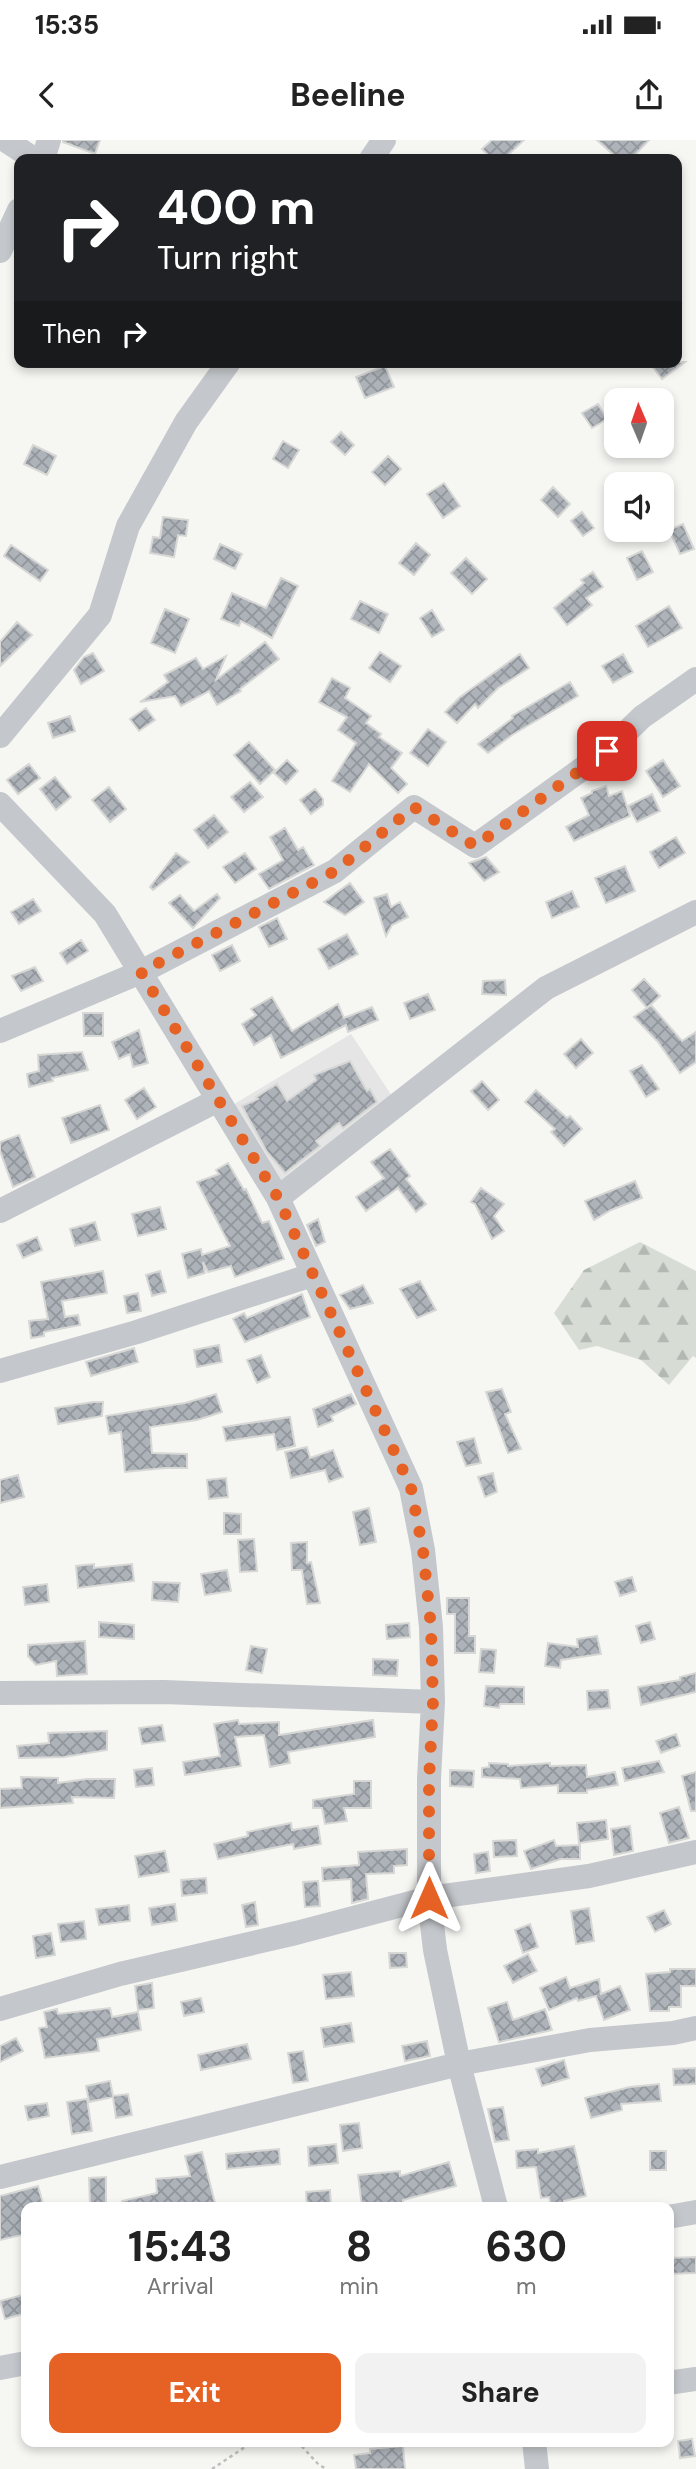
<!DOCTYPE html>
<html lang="en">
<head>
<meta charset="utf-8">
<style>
  body { margin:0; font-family:"DM Sans",sans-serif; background:#f2f2f2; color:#222; height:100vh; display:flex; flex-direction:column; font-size:26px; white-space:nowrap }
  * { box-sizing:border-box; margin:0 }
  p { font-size:23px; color:#767676 }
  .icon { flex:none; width:38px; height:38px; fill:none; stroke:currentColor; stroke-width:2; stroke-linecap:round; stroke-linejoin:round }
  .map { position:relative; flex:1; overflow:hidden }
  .details { position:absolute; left:21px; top:2062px; width:653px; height:245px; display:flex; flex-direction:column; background:#fff; border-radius:14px; box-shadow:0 4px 10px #0003 }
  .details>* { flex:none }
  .guide { position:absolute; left:14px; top:14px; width:668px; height:214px; border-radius:14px; box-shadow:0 4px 10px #0003; background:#202124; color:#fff; overflow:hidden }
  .needle { width:46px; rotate:358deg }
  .controls { position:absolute; left:604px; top:248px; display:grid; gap:14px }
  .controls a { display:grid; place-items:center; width:70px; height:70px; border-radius:14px; background:#fff; box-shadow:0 4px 10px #0003; font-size:35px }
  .pin { position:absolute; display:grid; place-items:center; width:60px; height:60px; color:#fff; margin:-30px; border-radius:14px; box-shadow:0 4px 10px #0006 }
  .me { position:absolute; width:77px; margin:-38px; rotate:0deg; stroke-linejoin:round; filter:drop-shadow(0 0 5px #0008) }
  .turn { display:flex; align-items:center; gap:24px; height:147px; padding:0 28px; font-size:32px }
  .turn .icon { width:91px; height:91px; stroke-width:2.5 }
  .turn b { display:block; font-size:49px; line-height:60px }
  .then { display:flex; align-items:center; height:66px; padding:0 28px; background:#0003; gap:14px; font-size:26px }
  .eta { display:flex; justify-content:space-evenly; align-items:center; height:119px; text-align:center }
  .eta b { font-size:42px; font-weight:700; line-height:49px }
  .primary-button { display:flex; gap:14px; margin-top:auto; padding:14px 28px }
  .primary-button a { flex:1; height:80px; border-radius:14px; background:#e56224; color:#fff; font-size:28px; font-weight:700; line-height:80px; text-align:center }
  .primary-button a+a { background:#f2f2f2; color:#222 }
  .status { display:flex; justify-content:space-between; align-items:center; height:49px; padding:0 35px; background:#fff; direction:ltr }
  .status svg { height:19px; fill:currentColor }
  header { display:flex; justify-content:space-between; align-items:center; height:91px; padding:0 28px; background:#fff; font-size:32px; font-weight:700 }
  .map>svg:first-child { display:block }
  .built { fill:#e4e5e4 }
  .forest { fill:url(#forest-firs) }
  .building { fill:url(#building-cross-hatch); stroke:#d7d8d5; stroke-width:2 }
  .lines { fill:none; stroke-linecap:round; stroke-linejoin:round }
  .path { stroke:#bcbec0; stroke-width:2.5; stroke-dasharray:3.5 3.5; stroke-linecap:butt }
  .minor { stroke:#c4c7cb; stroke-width:24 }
  .route { stroke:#e56224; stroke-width:12; stroke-dasharray:0 21.6 }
</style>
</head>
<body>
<div class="status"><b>15:35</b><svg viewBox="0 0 49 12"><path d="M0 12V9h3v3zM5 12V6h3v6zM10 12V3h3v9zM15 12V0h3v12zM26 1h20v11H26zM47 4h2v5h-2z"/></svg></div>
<header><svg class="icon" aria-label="back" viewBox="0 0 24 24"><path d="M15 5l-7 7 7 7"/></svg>Beeline<svg class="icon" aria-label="share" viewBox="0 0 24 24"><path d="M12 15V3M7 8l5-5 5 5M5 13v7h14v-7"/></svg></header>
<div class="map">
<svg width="696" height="2329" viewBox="0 0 696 2329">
  <defs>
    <pattern id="forest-firs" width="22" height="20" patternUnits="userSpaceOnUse" patternTransform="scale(1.75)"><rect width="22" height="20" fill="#d7ddd4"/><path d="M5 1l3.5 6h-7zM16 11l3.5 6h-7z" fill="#b2b8b2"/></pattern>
    <pattern id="building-cross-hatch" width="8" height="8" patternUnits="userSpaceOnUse" patternTransform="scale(1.75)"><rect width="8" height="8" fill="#adb3b9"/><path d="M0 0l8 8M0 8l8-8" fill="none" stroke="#90969c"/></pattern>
  </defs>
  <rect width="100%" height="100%" fill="#f6f6f3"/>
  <!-- built -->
  <path class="built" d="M351,894L396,962L281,1050L231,966Z"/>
  <!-- forest -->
  <path class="forest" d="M640,1102L696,1131V1218L693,1216L669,1245L641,1220L597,1206L579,1210L554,1173L584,1130Z"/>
  <!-- building -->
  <path class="building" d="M63,0H100L95,14L63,2Z
    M492,0H524L504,19H492L482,9Z
    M597,0H649L631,19H618Z
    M649,222H685L662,239Z
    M385,226L394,247L365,258L356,237Z
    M598,264L607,279L592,288L582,273Z
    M341,292L354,305L345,315L331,302Z
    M283,301L299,310L288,328L273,319Z
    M33,305L56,316L47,335L24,324Z
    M388,316L401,329L385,345L372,332Z
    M444,343L460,366L443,378L427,354Z
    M553,347L570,364L558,377L541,360Z
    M582,372L594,388L583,396L571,381Z
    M163,377L188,380L186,396L178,395L174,417L150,413L153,397L160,398Z
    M683,384L694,409L680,414L669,390Z
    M416,403L430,415L414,435L399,423Z
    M220,404L242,414L235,429L214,419Z
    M11,405L48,430L40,441L4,416Z
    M642,411L653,432L637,440L627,418Z
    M466,418L487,439L472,454L451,433Z
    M593,432L603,447L586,458L592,465L567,485L554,468L584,443L581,440Z
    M281,438L298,446L272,498L241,481L239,486L221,479L232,453L266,468Z
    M360,461L388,474L379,493L351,479Z
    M669,466L682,488L648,507L636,486Z
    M165,469L189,479L175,513L151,503Z
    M432,470L444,490L432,497L420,478Z
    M17,482L32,495L0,526V502Z
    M265,502L279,519L240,549L241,551L217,565L209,551L181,566L175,556L140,562L168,542L164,535L196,518L203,529L226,516L216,540Z
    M380,512L401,526L390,542L369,528Z
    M93,513L104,531L81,544L74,530L84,517Z
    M520,514L529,528L498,548L478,568L475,564L457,583L445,572L460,557Z
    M623,514L633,532L613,543L602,526Z
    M332,538L350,548L345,558L371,576L366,583L381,594L379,597L402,613L391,628L407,644L398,653L369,624L350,652L332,641L356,603L338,590L347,577L319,562Z
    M570,542L578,556L512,595L488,613L478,604L513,578L512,576Z
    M146,568L155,580L139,591L130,579Z
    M70,576L75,591L53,598L48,583Z
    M428,589L446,602L428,626L410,613Z
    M249,602L275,630L260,644L234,615Z
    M287,620L298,631L286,644L274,633Z
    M663,620L680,646L663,657L646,631Z
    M29,624L40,638L18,654L7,640Z
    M55,637L71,657L56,670L40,649Z
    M250,642L263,657L244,672L231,657Z
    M606,646L609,656L622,651L630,676L574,701L566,687L589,675L581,658L592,653V651Z
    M109,647L126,669L110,682L92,660Z
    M315,649L323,659V665L311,674L300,660Z
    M652,654L660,671L637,682L628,666Z
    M214,675L228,692L208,708L194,690Z
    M285,688L298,710L303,707L314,725L269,749L259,734L283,720L270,697Z
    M676,697L685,713L659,728L650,712Z
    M176,713L189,722L153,750L150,747Z
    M245,713L256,729L235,743L223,727Z
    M486,717L499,732L484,741L469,723Z
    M625,726L635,751L606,763L595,738Z
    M350,743L364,762L345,775L324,762Z
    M572,751L579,767L552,778L546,762Z
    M217,754L220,758L193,788L169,763L180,755L194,771Z
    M387,754L391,767L400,762L408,777L392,785L386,796L374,758Z
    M33,759L41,771L19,784L11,772Z
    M277,778L287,799L269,807L259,787Z
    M347,794L358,814L329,829L318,809Z
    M81,800L88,811L67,824L60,813Z
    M232,805L240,821L220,831L212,815Z
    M35,827L43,841L21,851L12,836Z
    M644,839L660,856L647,868L632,850Z
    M505,840L506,855L482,854L483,841Z
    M428,854L435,870L410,879L404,863Z
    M272,857L292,891L338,864L344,878L372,867L378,880L348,892L346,885L281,918L271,895L254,905L242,884L256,875L251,869Z
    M651,865L682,901L696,892V922L680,933L658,902L634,877Z
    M83,873H103V896H84Z
    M139,890L148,923L133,927L130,914L119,919L112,902Z
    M581,899L593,913L576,928L564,914Z
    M82,912L88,930L52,938L53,941L29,947L27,934L39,931L38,915Z
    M350,921L367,951L370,949L377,962L343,988L339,983L316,1001L320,1006L285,1033L267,1012L242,966L258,959L256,957L277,944L287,961L316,940L314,935Z
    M642,925L659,949L646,957L630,931Z
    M482,941L499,960L488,970L471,951Z
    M144,948L156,967L137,979L125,960Z
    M536,950L567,978L570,976L582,989L564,1006L551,992L555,989L525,962Z
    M100,965L109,990L71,1003L62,978Z
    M19,995L35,1037L13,1047L0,1011V1002Z
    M390,1009L410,1036L406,1039L426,1064L416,1072L398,1048L366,1071L356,1057L384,1038L371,1022Z
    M228,1023L244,1050L246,1049L262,1083L269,1081L284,1119L235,1137L231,1126L208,1132L203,1122L205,1133L188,1138L182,1114L201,1109L202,1115L230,1106L197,1042L219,1034L216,1030Z
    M635,1041L642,1058L611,1070L594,1080L585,1061Z
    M481,1048L504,1064L494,1076L504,1091L492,1099L475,1064L471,1062Z
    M160,1067L166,1089L138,1096L132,1074Z
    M318,1079L325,1102L316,1106L307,1085Z
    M95,1082L100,1100L75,1106L70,1089Z
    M37,1097L42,1110L23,1118L17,1105Z
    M103,1131L107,1153L62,1161L65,1177L78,1175L80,1185L44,1192V1196L31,1198L29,1181L48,1179L41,1142Z
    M160,1131L166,1152L152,1156L146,1135Z
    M420,1141L436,1170L417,1178L400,1149Z
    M363,1145L373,1163L350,1169L340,1155Z
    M138,1153L141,1171L127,1173L124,1156Z
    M302,1154L310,1177L245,1202L233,1179L244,1173L247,1178Z
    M219,1205L222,1222L197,1227L194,1210Z
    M134,1208L138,1222L91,1236L86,1222Z
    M261,1215L270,1237L257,1243L247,1220Z
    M502,1249L511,1272L505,1274L521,1309L508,1313L486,1252Z
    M216,1254L222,1272L197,1280L150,1287L152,1313L187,1314V1328H165L125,1332L121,1292L109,1294L106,1276L185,1263Z
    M351,1254L356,1264L331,1276L333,1281L318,1287L313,1269Z
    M93,1262H103L102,1276L58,1284L55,1268Z
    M290,1277L295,1306L277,1310L274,1294L226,1301L223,1287Z
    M474,1298L481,1323L466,1326L457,1302Z
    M307,1307L310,1318L333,1310L343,1337L329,1342L325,1330L291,1338L285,1312Z
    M493,1333L497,1352L485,1357L478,1337Z
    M18,1335L24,1357L0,1363V1340Z
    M226,1338L228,1357L209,1359L207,1340Z
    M369,1368L376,1402L360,1405L353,1372Z
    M224,1373L241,1374V1394H224Z
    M254,1399L257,1431L240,1432L238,1400Z
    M307,1402V1423L311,1422L320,1463L307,1464L302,1430H292L291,1403Z
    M94,1424V1428L132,1424L134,1441L78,1448L76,1426Z
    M227,1430L231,1451L205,1455L201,1434Z
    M632,1437L636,1451L620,1456L615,1442Z
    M153,1442L180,1443L178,1462L152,1460Z
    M47,1444L49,1462L25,1465L23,1447Z
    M447,1458H469V1496H475V1513H455V1474H447Z
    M99,1482L134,1485V1499L99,1497Z
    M650,1482L655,1499L641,1503L636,1486Z
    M409,1483L410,1497L387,1499L386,1485Z
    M597,1496L601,1514L561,1520L560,1528L545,1526L548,1503L578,1507L577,1499Z
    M85,1501L87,1534L57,1536L56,1521L36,1525L28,1516V1505Z
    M251,1506L267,1509L262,1533L246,1530Z
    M481,1509L496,1510L494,1533L479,1532Z
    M373,1519L398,1520L397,1536L373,1535Z
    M696,1533V1552L641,1565L638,1547L680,1540V1537Z
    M486,1546L524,1547V1564H500L499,1568L484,1566Z
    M608,1550L610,1568L588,1570L587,1551Z
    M238,1580L239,1584L279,1582V1595L373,1580L375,1597L288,1612L290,1623L270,1627L264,1595L235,1597L241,1626L185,1635L183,1622L220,1616L214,1584Z
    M162,1585L165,1601L142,1604L139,1588Z
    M107,1591V1610L64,1617L19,1618L17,1606L49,1603L48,1593Z
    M676,1594L680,1606L661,1613L656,1601Z
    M659,1621L664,1632L625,1641L622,1628Z
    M489,1623L508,1624V1626L550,1623V1626L586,1625L587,1637L615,1632L618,1645L587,1650V1653H558V1645L521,1648L520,1639L482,1637V1628L489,1627Z
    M152,1628L154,1645L136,1647L134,1630Z
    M450,1630L474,1631L473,1647L450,1646Z
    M696,1632V1671H691L682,1636Z
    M21,1637L58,1638V1643L87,1639H115L114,1658L72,1657L73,1663L0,1668V1649L22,1648Z
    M354,1641H371V1668H344L347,1681L325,1684L322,1668H313V1660L354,1654Z
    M679,1667L689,1698L669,1703L660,1673Z
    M606,1680L608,1699L579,1703L577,1683Z
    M291,1683L292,1690L318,1686L321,1704L294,1709L293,1704L218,1719L214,1704L248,1696L247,1692Z
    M630,1686L633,1711L614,1715L611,1689Z
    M516,1700L517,1716L494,1717L493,1701Z
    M554,1700L556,1706L580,1705V1719H561L531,1729L524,1711Z
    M407,1709V1725L394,1726V1733L366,1734L368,1759L352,1763L351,1739L323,1741L322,1728L359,1725L358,1712Z
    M165,1711L169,1732L139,1737L135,1716Z
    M488,1712L490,1731L476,1733L474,1714Z
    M206,1738L207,1753L182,1756L181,1740Z
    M318,1741L320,1766L305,1767L303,1742Z
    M255,1762L258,1785L246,1787L242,1765Z
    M175,1764L177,1781L152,1785L149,1768Z
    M129,1765L130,1781L99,1785L96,1769Z
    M589,1768L594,1801L576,1804L571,1771Z
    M664,1770L671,1784L655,1792L647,1777Z
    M84,1781L86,1799L61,1802L58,1784Z
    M530,1784L538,1807L523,1813L515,1790Z
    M51,1793L55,1815L36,1818L33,1796Z
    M389,1813H406L407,1827L390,1828Z
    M528,1814L537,1831L513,1843L504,1826Z
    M670,1829H696V1846H681V1867H669V1871H650L646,1834L670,1832Z
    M351,1832L354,1856L326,1859L323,1835Z
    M566,1837L570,1848L599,1839L601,1854L620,1846L630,1870L604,1880L596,1856L578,1861L577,1858L549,1870L540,1848Z
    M152,1843L154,1868L138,1870L135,1846Z
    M201,1858L204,1872L184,1876L181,1862Z
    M507,1862L513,1880L545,1869L552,1890L499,1902L488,1868Z
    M110,1868L112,1877L138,1872L141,1890L97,1899L99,1911L45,1918L39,1888L47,1887L44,1872L57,1869L58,1874Z
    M351,1883L354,1902L324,1907L321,1888Z
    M16,1898L23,1911L0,1922V1906Z
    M427,1901L430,1916L405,1921L402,1906Z
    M247,1904L251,1919L201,1930L198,1915Z
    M303,1911L308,1941L293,1943L288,1913Z
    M564,1920L569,1938L542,1946L536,1929Z
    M696,1928V1944L674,1945L673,1929Z
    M110,1941L113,1956L128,1954L132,1975L116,1978L113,1957L89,1962L86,1946Z
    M659,1944L661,1961L621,1964L622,1970L591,1978L585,1958L630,1947Z
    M87,1959L92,1991L72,1994L67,1962Z
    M47,1963L49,1976L28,1980L25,1966Z
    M503,1967L509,2000L495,2002L488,1969Z
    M359,1983L362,2008L343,2011L340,1985Z
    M336,2004L338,2023L309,2026L308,2007Z
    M574,2006L586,2056L564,2061L565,2067H551L549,2057L541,2058L536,2027L517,2028L516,2011L538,2009V2013Z
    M279,2009L280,2024L227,2029L226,2014Z
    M650,2011H666V2030H650Z
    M202,2012L216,2067H122V2061L157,2053L156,2039L190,2036L185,2016Z
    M449,2022L456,2046L403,2060V2067H362L358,2035L400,2031V2036Z
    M106,2037V2064L90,2065L89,2038Z
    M38,2046L44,2067H26V2094L0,2100V2056Z
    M330,2050L331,2066L307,2067L306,2052Z
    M696,2117V2133L668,2134V2118Z
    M26,2154V2173L5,2179L0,2161Z
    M692,2299L695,2316L680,2318L678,2301Z
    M403,2306L405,2329H356L354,2315L370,2313V2309Z"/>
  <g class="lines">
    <!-- path -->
    <path class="path" d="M297,2301L319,2325L327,2329
      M212,2329L254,2301"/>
    <!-- minor -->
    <path class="minor" d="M5,0L34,19
      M43,19L49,0
      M371,19L384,0
      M0,111L19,70
      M0,596L100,475L128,386L186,282L229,222
      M0,664L105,774L278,1058L411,1348L423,1410L431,1487L433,1562L429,1639V1758L435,1810L459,1924L496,2067
      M0,891L141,832L335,731L414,667L475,706L607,611L642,577L696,539
      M278,1058L546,848L696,772
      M0,1071L218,960
      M0,1231L137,1192L312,1135
      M0,1553L164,1552L433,1562
      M0,1869L120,1834L296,1793L429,1758L589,1736L696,1712
      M0,2037L459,1924L590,1900L673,1893L696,1888
      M668,2077L696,2072
      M0,2228L26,2223
      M668,2243L696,2239
      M534,2301L537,2329"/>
  </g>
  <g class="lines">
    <!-- route -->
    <path class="route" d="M429,1758V1640L433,1562L431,1487L423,1410L411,1348L278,1058L141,832L335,731L414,667L475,706L607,611"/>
  </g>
</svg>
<div class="controls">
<a><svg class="needle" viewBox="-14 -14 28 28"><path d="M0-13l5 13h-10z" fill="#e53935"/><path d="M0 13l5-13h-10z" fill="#767676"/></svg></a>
<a><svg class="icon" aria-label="sound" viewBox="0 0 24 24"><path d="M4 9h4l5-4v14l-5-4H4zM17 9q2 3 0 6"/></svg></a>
</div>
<div class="pin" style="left:607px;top:611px;background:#d93025"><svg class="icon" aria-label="arrive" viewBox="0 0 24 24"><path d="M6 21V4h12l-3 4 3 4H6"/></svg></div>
<svg class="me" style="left:429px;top:1758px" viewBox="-20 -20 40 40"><path d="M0-17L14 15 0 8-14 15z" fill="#e56224" stroke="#fff" stroke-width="4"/></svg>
<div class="guide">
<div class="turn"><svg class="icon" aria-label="right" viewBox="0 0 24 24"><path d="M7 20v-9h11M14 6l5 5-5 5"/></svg><div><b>400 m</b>Turn right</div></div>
<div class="then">Then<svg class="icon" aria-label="right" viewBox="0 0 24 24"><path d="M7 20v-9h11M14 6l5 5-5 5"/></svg></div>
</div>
<section class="details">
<div class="eta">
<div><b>15:43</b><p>Arrival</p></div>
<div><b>8</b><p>min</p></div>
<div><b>630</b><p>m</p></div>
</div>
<div class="primary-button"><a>Exit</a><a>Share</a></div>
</section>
</div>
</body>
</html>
